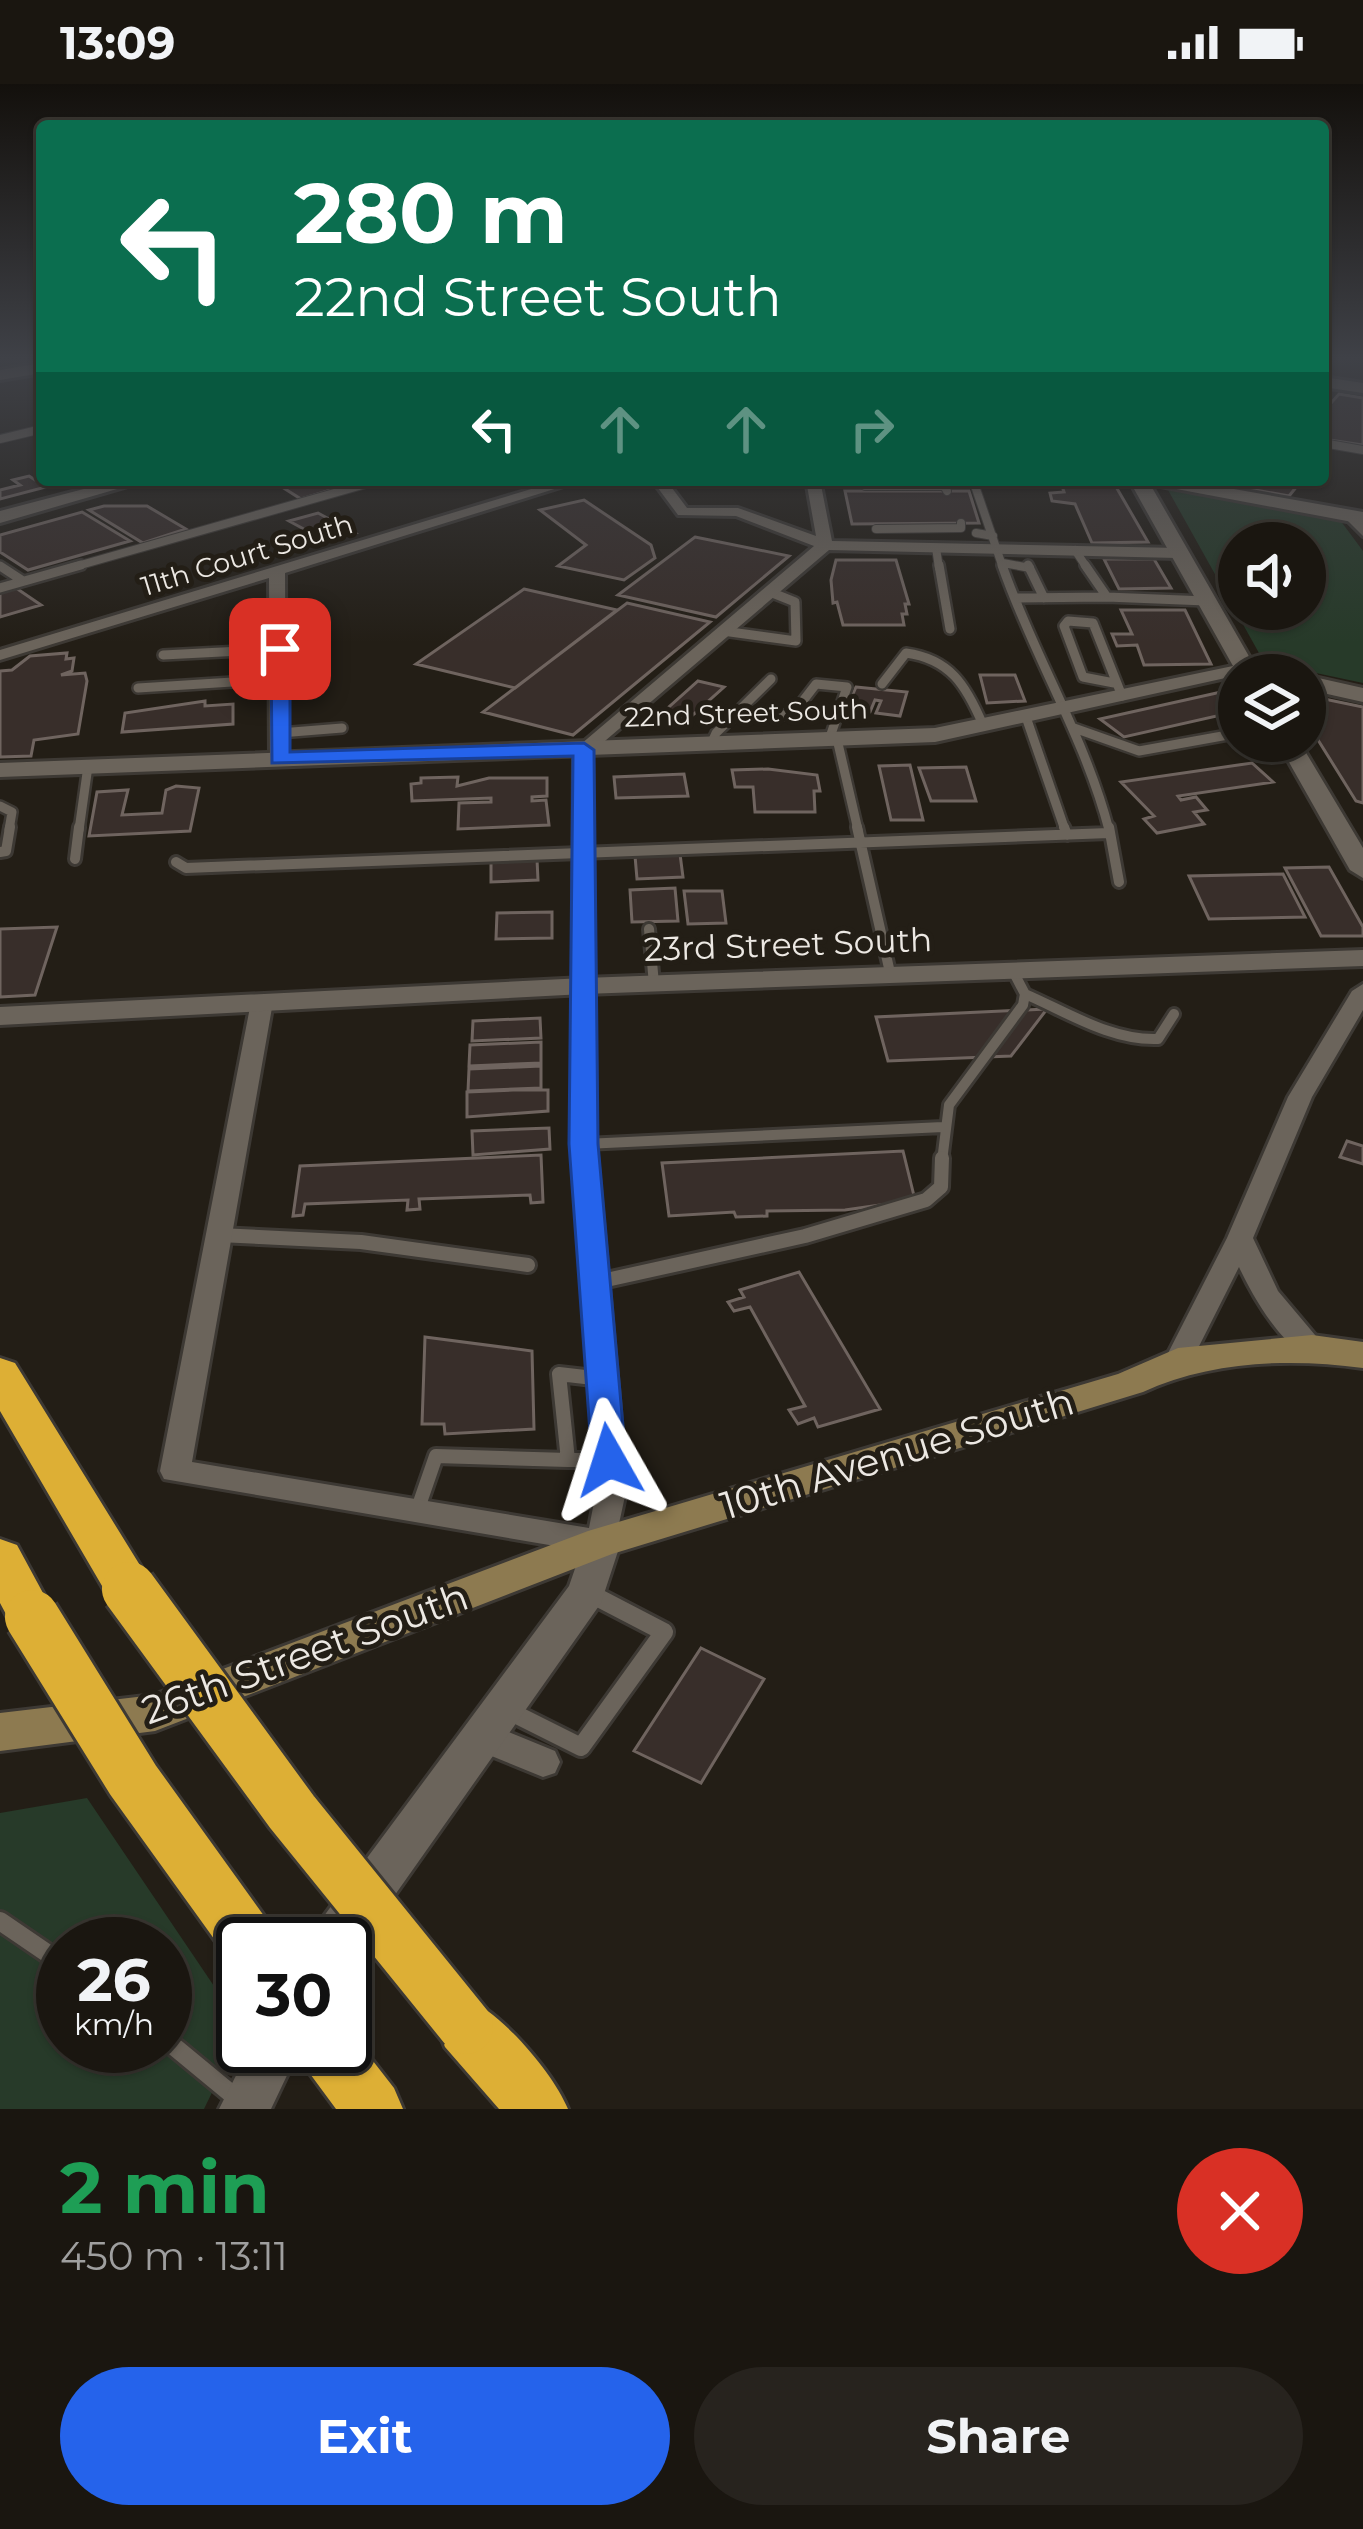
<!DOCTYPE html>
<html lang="en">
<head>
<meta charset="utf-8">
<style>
  body { margin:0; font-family:Montserrat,sans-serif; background:#27231e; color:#f1f3f6; height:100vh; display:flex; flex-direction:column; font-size:45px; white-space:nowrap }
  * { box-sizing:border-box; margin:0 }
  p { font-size:39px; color:#9f9f9f }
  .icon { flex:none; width:66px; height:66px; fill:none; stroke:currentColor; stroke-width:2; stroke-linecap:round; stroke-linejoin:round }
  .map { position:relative; height:2025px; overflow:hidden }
  .panel { display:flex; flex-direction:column; background:#1a1610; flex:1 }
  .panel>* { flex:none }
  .hud { position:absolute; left:36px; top:36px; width:1293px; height:366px; border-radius:12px; box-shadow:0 3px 9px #0004,0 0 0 3px #383530; background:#0b6e4f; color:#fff; overflow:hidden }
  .buttons { position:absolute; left:1218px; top:438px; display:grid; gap:24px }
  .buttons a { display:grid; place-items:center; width:108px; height:108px; border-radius:50%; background:#1a1610; box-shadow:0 3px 9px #0004,0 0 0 3px #383530; font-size:60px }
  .speed { position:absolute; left:36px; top:1833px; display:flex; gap:24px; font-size:60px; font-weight:700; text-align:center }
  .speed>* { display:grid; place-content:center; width:156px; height:156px; border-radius:50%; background:#1a1610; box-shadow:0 3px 9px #0004,0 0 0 3px #383530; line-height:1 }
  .speed small { font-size:30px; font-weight:400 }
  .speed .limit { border:6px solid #111; border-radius:18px; background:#fff; color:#111 }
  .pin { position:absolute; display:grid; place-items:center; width:102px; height:102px; color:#fff; margin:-51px; border-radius:24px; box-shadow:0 6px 18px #0006 }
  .me { position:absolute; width:132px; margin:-66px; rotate:354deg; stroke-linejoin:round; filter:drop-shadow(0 0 9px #0008) }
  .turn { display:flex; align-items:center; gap:42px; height:252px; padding:0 60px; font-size:54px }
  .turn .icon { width:156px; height:156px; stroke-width:2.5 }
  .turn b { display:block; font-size:84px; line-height:102px }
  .lanes { display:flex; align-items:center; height:114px; padding:0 60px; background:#0003; justify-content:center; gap:60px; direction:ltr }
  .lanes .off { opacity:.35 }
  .round { display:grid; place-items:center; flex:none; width:126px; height:126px; border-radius:63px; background:#27231e }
  .overview { display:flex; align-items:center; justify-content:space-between; height:204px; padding:0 60px }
  h1 { font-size:72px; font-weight:700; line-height:90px; color:#1e9e55 }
  .action { display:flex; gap:24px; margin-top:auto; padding:24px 60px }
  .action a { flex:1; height:138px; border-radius:72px; background:#2563eb; color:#fff; font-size:48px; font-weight:700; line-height:138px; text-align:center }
  .action a+a { background:#27231e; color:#f1f3f6 }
  .status { display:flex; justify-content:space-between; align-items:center; height:84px; padding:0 60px; background:#1a1610; direction:ltr }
  .status svg { height:33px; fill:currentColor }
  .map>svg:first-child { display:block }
  .green { fill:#273a29; fill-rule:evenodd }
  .building { fill:#382e2a; stroke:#6f645f; stroke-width:3 }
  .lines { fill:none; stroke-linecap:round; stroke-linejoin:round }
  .service-far4-casing { stroke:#3d3934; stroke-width:10 }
  .service-far3-casing { stroke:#3d3934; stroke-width:14 }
  .service-far2-casing { stroke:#3d3934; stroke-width:16 }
  .service-far1-casing { stroke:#3d3934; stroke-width:20 }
  .service-casing { stroke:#3d3934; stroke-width:24 }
  .minor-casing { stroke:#3d3934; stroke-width:6 }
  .tertiary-casing { stroke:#3d3934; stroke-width:6 }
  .secondary-casing { stroke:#3d3934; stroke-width:6 }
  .motorway-casing { stroke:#3d3934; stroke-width:6 }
  .service-far4 { stroke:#6b645b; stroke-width:8 }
  .service-far3 { stroke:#6b645b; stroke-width:9 }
  .service-far2 { stroke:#6b645b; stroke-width:10 }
  .service-far1 { stroke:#6b645b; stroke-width:14 }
  .service { stroke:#6b645b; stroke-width:18 }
  .minor { fill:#6b645b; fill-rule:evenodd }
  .tertiary { fill:#6b645b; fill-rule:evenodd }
  .secondary { fill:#8d7a50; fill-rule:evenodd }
  .motorway { fill:#ddaf35; fill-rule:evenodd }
  .motorway-bridge-casing { stroke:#3d3934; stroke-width:60; stroke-linecap:butt }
  .motorway-bridge { stroke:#ddaf35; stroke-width:54 }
  .route { fill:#2563eb; stroke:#184099; stroke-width:3 }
  .labels { text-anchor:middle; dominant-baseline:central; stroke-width:10; stroke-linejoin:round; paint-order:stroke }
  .far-street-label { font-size:27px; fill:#ece8e3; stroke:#231e16 }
  .street-label { font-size:33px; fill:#ece8e3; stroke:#231e16 }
  .near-street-label { font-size:39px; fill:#ece8e3; stroke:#231e16 }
</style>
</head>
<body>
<div class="status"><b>13:09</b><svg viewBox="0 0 49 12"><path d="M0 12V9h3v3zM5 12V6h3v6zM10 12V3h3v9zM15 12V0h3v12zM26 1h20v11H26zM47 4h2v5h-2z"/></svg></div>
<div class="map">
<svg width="1363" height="2025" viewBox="0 0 1363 2025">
  <rect width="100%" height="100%" fill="#231e16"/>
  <!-- green -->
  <path class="green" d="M1168,406L1340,436L1363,467V599L1264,578ZM1239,459H1305V525H1239Z
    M87,1714L243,1945L204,2025H0V1729ZM63,1860H165V1962H63Z"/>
  <!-- building -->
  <path class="building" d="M1339,310L1363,314V361L1323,355V328Z
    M29,392L46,403L0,415V406L20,401L13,396Z
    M271,396H316L334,405L301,415Z
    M1246,396H1302L1289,412L1250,405L1241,401Z
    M1115,401L1148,458L1092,459L1075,420L1052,417L1050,409L1064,408L1062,402Z
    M845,407H969L979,439L852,440Z
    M584,416L651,461L655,474L624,496L558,482L586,461L540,426Z
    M104,422H147L186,445L143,459L89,426Z
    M82,428L130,457L28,486L0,468V451Z
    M318,429L355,449L326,457L289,437Z
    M695,453L789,472L716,533L618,511Z
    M1104,475H1154L1171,504L1119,505Z
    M836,476H896L909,520H905L907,530H902L904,541H843L837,518L833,519L831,496Z
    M16,504L41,521L0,533V508Z
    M524,505L617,526L515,604L416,580Z
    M627,519L710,538L573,651L483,628Z
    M1121,526H1185L1211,580L1144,581L1137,561L1117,562L1112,550H1132Z
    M67,569L66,575L74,574L72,587L61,591L85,589L87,597L78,650L34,656L31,672L0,673V587L12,586L30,572Z
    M980,591H1015L1025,617L987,619Z
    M698,597L724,603L686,637L660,631Z
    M856,603L907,608L900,632L876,629L881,617L875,616L870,628L846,626Z
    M1230,606L1239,627L1124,653L1100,635Z
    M1305,611L1363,623V719L1356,717L1305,635Z
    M205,617V622L233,620V640L122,648L125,629Z
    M1252,679L1273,698L1178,712L1181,716L1196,713L1207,726L1194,728L1204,740L1157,749L1144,735L1154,732L1121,698Z
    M910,681L923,736H891L879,682Z
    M966,683L976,717H931L919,684Z
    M768,685L817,691L820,707H814L815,728H755L753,703H735L732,686Z
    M684,690L688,712L616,714L614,693Z
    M458,693L457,702L489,694H547V712L532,713V717L546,716L549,741L458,745L459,719L491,718V714L412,717L411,700L421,699V694Z
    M176,702L199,704L190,747L89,752L97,708L128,706L122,731L162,729L166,706Z
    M680,770L683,793L637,795L635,772Z
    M537,775L538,796L491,798V776Z
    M1329,783L1363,843V852H1321L1285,784Z
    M1283,790L1305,833L1209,835L1189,792Z
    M675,804L678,837L632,838L630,806Z
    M684,807H722L726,839L688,840Z
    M552,828V854L496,855L497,829Z
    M57,843L35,911L0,913V845Z
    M1047,925L1011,972L888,977L876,933Z
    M540,934L541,954L472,957L473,937Z
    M541,958V979L469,982L470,961Z
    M541,982V1004L468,1007L469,985Z
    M513,1006H548V1027L467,1033V1008Z
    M549,1044L550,1065L473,1071L472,1047Z
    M1347,1057L1363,1062V1080L1340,1073Z
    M903,1067L915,1116L845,1126L767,1127V1132L736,1133L734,1128L669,1132L662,1079Z
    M541,1071L543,1118L531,1119L530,1111L419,1115L420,1125L407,1126L408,1116L305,1120L303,1131L293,1132L300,1082Z
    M799,1188L880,1325L818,1343L814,1334L798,1340L789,1326L805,1322L750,1223L734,1227L728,1218L744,1213L740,1206Z
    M425,1253L532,1267L534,1345L445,1350L444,1340H422Z
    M701,1564L764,1595L701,1699L634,1667Z"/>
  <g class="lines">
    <defs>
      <path id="service-far4" d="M0,355L42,345
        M1323,359L1363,366
        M973,396L1003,484
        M865,402H944L947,407
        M876,445L961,444V439
        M976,449L993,452
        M936,464L939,484
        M1075,466L1087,484
        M1003,479L1030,484
        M70,484L380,396"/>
      <path id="service-far3" d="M939,481L950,545
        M1002,481C1033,571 1085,653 1109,746
        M1028,481L1044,514
        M1085,481L1107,513L1206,517
        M0,482L23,497
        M0,504L81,481
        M1016,514L1107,513
        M723,547L796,557L795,518L770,508
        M163,571L280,565
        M1114,599L1083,593L1064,542L1068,537L1093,539L1122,612
        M882,600L906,569C950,575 966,601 983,641
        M138,604L281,595
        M735,630L792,631L816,600L847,603L829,656
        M1026,633L1065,746
        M1074,644L1139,667L1239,649
        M280,649L342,644
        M837,655L858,746
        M711,660L716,649L771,595
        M0,722L12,728L9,746
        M79,746L88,682"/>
      <path id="service-far2" d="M857,743L891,893
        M1064,743L1067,751
        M1109,743L1119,798
        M0,768L6,767L10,743
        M75,775L79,743
        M176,778L186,784L1109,749
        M649,845L654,900
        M1025,910C1067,928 1111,957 1158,955L1174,930
        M585,1060L943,1043
        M942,1077L949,1021L1023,921L1025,910L1013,887"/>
      <path id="service-far1" d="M219,1151L361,1158L528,1181
        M593,1199L805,1152L926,1116L941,1103L942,1074
        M568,1376H609
        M417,1427L436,1372L568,1376L559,1290L602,1295"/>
      <path id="service" d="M507,1626L581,1663L664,1548L589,1509
        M0,1837L63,1880
        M165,1955L240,2017"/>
      <path id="minor" d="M561,396H583L285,489L286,679H272L270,675L269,494L0,576V566Z
        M652,396H666L687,424H738L816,452L806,396H820L832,457L1178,464L1186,469L1178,474L829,466L592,668L596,1060L627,1403L613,1467L602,1470L164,1395L160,1387L251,918L262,911L273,918L192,1378L589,1444L597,1403L572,1060L574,666L814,462L736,432L678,431Z
        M1346,429H1356L1363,437V452L1346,435Z
        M1363,900V926L1312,1013L1253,1154L1278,1207L1326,1264L1322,1271C1290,1281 1251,1209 1239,1183L1188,1284H1168L1164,1277L1227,1154L1288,1013L1352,907Z
        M479,1636L555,1667L560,1678L555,1689L543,1693L467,1662L462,1651L467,1640Z"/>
      <path id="tertiary" d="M42,279V289L0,296V286Z
        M1323,293L1363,299V309L1323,303Z
        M118,396H148L0,439V427Z
        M1129,396H1183L1363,428V440L1150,400L1254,581L1282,591H1239L935,658L0,693V679L935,644L1233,582Z
        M1305,591L1363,604V618L1305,605Z
        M1277,657H1299L1363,764V794L1350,786Z
        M1363,866V882L584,910L0,941V923L584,894Z
        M602,1443L616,1447L621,1458L601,1519L349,1876L345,1877V1860H309L315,1844L569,1502L588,1447Z
        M251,1962H301L271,2025H219Z"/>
      <path id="secondary" d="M1312,1251L1363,1258V1284C1290,1274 1210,1277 1143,1308L612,1470L155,1647L0,1667V1629L154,1611L588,1447L1118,1290L1178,1264Z"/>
      <path id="motorway" d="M0,1274L15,1279L146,1491L153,1505L146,1519L129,1524L112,1519L0,1327Z
        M0,1455L17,1461L56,1533L49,1547L32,1553L15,1547L0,1519Z
        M466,1914C502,1929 553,1989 568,2025H499L445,1963L437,1943L445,1923Z
        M345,1941L394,2004L403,2025H336L305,1983L297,1962H345Z"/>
    </defs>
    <!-- service-far4 casing -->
    <use href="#service-far4" class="service-far4-casing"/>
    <!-- service-far3 casing -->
    <use href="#service-far3" class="service-far3-casing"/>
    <!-- service-far2 casing -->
    <use href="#service-far2" class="service-far2-casing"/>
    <!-- service-far1 casing -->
    <use href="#service-far1" class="service-far1-casing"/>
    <!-- service casing -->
    <use href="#service" class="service-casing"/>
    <!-- minor casing -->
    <use href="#minor" class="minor-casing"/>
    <!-- tertiary casing -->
    <use href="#tertiary" class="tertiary-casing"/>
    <!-- secondary casing -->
    <use href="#secondary" class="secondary-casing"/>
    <!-- motorway casing -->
    <use href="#motorway" class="motorway-casing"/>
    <!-- service-far4 -->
    <use href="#service-far4" class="service-far4"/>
    <!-- service-far3 -->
    <use href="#service-far3" class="service-far3"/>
    <!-- service-far2 -->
    <use href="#service-far2" class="service-far2"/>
    <!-- service-far1 -->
    <use href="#service-far1" class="service-far1"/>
    <!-- service -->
    <use href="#service" class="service"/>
    <!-- minor -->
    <use href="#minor" class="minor"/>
    <!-- tertiary -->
    <use href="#tertiary" class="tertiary"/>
    <!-- secondary -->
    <use href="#secondary" class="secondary"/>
    <!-- motorway -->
    <use href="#motorway" class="motorway"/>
    <defs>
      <path id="motorway-bridge" d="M129,1505L292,1728L466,1943
        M32,1533L133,1696L251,1860"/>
    </defs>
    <!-- motorway-bridge casing -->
    <use href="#motorway-bridge" class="motorway-bridge-casing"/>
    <!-- motorway-bridge -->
    <use href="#motorway-bridge" class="motorway-bridge"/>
  </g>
  <!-- sky -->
  <linearGradient id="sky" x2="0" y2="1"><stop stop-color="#13100c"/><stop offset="0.49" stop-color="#3f4147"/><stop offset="1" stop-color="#3f4147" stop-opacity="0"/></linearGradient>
  <rect width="1363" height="559" fill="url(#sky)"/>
  <!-- route -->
  <path class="route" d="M280,559L290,565V668L584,659L594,666L598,1060L626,1376L621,1385L609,1389L597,1385L592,1376L569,1060L573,672L272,679L271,565Z"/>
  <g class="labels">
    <!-- far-street labels -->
    <g class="far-street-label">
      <text transform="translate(247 471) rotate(-17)">11th Court South</text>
      <text transform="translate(746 629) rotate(-2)">22nd Street South</text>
    </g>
    <!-- street labels -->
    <g class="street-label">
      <text transform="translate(788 860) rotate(-2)">23rd Street South</text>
    </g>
    <!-- near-street labels -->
    <g class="near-street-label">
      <text transform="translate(897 1369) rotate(-17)">10th Avenue South</text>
      <text transform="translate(305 1569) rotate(-20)">26th Street South</text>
    </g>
  </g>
</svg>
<div class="buttons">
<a><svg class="icon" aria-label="sound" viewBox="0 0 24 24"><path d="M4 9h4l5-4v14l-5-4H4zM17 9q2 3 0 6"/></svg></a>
<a><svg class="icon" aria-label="layers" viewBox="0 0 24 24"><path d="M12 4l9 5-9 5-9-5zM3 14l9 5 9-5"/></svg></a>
</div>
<div class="speed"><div>26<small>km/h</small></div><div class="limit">30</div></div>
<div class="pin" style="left:280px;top:565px;background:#d93025"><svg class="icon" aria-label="arrive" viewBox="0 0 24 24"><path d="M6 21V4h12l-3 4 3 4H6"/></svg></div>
<svg class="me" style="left:609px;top:1376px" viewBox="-20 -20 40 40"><path d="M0-17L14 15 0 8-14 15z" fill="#2563eb" stroke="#fff" stroke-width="4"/></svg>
<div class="hud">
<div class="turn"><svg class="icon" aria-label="left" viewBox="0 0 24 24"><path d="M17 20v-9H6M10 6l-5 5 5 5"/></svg><div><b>280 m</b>22nd Street South</div></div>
<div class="lanes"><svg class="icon" aria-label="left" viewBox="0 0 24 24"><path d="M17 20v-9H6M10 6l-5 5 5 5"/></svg><svg class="icon off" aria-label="ahead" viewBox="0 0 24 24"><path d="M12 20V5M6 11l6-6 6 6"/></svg><svg class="icon off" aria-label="ahead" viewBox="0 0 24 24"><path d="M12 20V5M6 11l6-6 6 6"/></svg><svg class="icon off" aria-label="right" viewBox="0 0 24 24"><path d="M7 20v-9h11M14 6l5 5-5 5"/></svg></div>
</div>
</div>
<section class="panel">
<div class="overview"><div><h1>2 min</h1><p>450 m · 13:11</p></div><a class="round" style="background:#d93025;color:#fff"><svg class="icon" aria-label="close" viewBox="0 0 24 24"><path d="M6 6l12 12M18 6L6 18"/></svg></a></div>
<div class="action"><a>Exit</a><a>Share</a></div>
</section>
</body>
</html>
